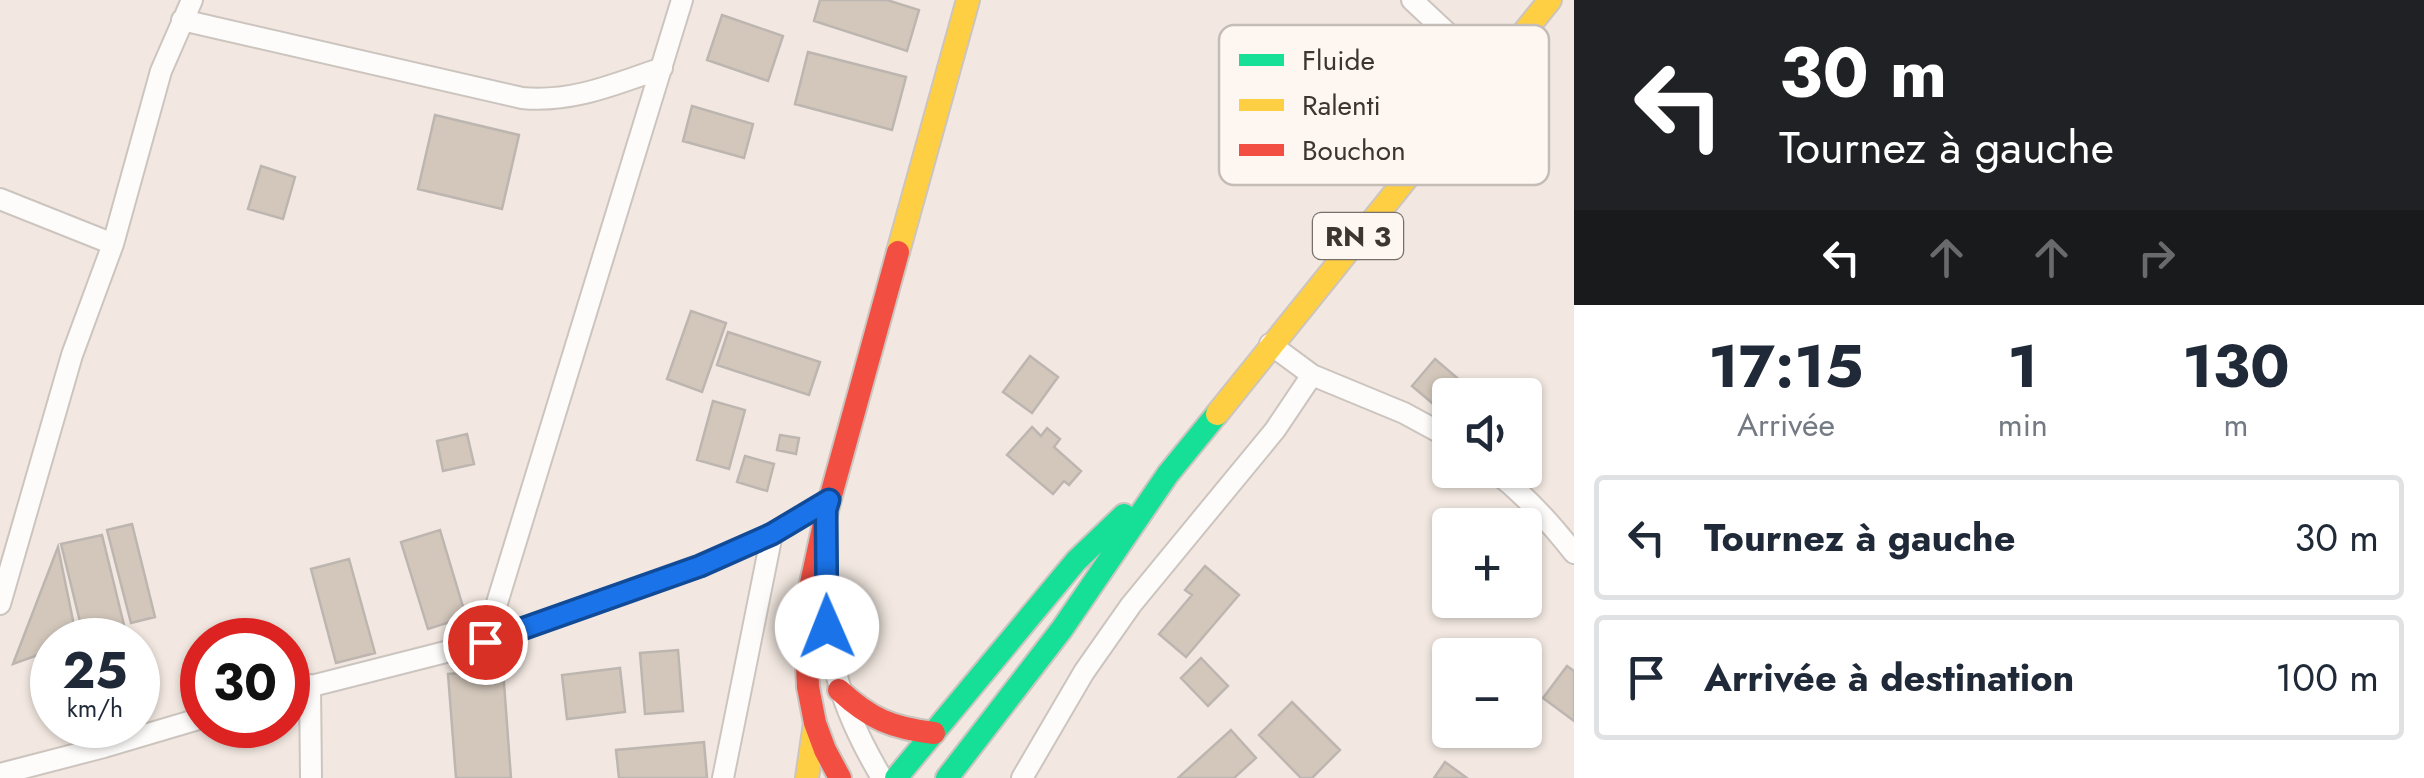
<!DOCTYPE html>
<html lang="fr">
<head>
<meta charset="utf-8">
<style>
  body { margin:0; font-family:Jost,sans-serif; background:#f6f6f7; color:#1f2937; height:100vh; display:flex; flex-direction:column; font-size:38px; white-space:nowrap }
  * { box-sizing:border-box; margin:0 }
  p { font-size:32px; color:#747a83 }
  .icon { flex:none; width:55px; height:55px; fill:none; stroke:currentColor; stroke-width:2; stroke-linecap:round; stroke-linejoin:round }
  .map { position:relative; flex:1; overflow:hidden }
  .drawer { display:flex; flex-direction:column; background:#fff; width:850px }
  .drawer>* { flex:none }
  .hud { background:#202124; color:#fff; overflow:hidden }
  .controls { position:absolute; left:1432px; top:378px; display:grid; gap:20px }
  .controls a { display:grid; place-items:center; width:110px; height:110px; border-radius:10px; background:#fff; box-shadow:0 2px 8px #0004; font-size:50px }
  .speed { position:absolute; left:30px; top:618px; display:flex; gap:20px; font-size:50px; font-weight:700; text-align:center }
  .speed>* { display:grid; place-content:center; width:130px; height:130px; border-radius:50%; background:#fff; box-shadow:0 2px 8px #0004; line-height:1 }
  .speed small { font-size:25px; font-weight:400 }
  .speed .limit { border:15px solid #d22; background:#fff; color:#111 }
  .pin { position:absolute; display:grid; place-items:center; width:85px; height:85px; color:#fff; margin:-42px; border:5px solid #fff; border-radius:50%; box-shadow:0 2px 10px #0007 }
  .me { position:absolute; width:110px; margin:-55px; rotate:359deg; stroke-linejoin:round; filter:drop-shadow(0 0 8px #0008) }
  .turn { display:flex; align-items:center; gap:35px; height:210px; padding:0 40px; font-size:45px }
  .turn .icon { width:130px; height:130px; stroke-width:2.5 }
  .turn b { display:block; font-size:70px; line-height:85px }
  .lanes { display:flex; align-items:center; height:95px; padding:0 40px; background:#0003; justify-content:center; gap:50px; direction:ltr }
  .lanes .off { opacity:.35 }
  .eta { display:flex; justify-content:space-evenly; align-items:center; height:170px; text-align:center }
  .eta b { font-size:60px; font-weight:700; line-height:70px }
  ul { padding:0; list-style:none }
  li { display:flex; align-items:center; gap:30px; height:125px; margin:0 20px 15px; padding:0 20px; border:5px solid #e0e1e3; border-radius:10px }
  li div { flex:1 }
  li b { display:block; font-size:38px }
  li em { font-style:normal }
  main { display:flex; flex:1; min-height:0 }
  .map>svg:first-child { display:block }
  .building { fill:#d3c7bb; stroke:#bdb6b0; stroke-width:2.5 }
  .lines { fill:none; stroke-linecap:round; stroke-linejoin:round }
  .street-casing { stroke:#ccc4be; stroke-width:24 }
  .fast-casing { stroke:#ccc4be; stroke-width:26 }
  .slow-casing { stroke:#ccc4be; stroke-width:26 }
  .jam-casing { stroke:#ccc4be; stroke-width:26 }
  .street { stroke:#fdfcfa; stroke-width:20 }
  .fast { stroke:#16e098; stroke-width:22 }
  .slow { stroke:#ffcf43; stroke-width:22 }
  .jam { stroke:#f24e42; stroke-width:22 }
  .route-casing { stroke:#114b97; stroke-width:25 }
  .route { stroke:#1a73e8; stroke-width:18 }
  .labels { text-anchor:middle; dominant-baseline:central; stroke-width:9; stroke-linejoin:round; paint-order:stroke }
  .shield { fill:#fef6f1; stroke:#766f6a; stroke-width:2.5 }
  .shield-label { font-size:28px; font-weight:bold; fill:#3c3530 }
  .key { fill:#fef6f1; stroke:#c4bcb7; stroke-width:2.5 }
  .key-label { font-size:28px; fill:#3c3530 }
</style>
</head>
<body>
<main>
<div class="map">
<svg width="1574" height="778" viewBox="0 0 1574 778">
  <rect width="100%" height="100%" fill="#f2e8e1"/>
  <!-- building -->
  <path class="building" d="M820,0H887L919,10L907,51L814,21Z
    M722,15L783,36L768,81L707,60Z
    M808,52L906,77L892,130L795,104Z
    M692,106L753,124L744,158L683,141Z
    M435,115L519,135L502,209L418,189Z
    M261,166L295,177L283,219L248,209Z
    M691,311L726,323L702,392L667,379Z
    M728,332L820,362L809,395L717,365Z
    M1030,356L1058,377L1032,413L1003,392Z
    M1435,359L1477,395H1450V418L1412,386Z
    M713,401L745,410L729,469L697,460Z
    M1032,427L1041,436L1047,428L1060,439L1054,447L1081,471L1069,485L1064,481L1053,494L1007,455Z
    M467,434L474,464L443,471L437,441Z
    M780,435L799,438L796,454L777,450Z
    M745,456L774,464L767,491L737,482Z
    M132,524L155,617L131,623L107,530Z
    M440,530L466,617L428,629L401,542Z
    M102,535L125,629L84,638L61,544Z
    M58,547L77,640H52V650L13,664Z
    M349,559L375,653L336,663L311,569Z
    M1205,566L1239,595L1186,657L1159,634L1192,595L1185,590Z
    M678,650L683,711L645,714L640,653Z
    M1201,658L1228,686L1208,706L1181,678Z
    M1567,666L1574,671V721L1543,698Z
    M620,668L625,712L567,719L562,675Z
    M503,670L511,778H456L448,674Z
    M1292,702L1340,750L1312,778H1301L1259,735Z
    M1231,730L1256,758L1234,778H1178Z
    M704,742L707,778H619L616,750Z
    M1445,762L1467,778H1434Z"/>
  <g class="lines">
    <defs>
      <path id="street" d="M1412,0L1489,72
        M182,20L522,98C572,103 615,84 662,68
        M0,199L113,244
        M1270,344L1312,375L1404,413L1450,438
        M1493,470C1524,494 1550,522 1574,553
        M826,552C826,648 832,694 882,778
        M0,604L72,355L113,244L161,71L192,0
        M485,642L682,0
        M310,685L311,778
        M288,692L485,642L700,565L772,534L829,500
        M0,774L104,747L202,718
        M723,778L772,534
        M1022,778L1084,672L1131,605L1275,430L1312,375"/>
      <path id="fast" d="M896,778L1076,561L1124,515
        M947,778L1062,629L1168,474L1217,414"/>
      <path id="slow" d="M898,252L968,0
        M1217,414L1550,0
        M807,778L815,723"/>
      <path id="jam" d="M839,690C870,719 892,728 934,733
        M840,778L825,750L815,723L808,687L805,622L808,597L827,510L898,252"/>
    </defs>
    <!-- street casing -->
    <use href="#street" class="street-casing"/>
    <!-- fast casing -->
    <use href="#fast" class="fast-casing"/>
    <!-- slow casing -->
    <use href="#slow" class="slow-casing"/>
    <!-- jam casing -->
    <use href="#jam" class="jam-casing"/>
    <!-- street -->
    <use href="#street" class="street"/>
    <!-- fast -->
    <use href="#fast" class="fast"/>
    <!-- slow -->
    <use href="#slow" class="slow"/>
    <!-- jam -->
    <use href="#jam" class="jam"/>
  </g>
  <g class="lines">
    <defs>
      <path id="route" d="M485,642L700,566L772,534L829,500L826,510L827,627"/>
    </defs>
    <!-- route casing -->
    <use href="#route" class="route-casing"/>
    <!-- route -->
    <use href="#route" class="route"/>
  </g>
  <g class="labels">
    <!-- shield labels -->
    <rect class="shield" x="1313" y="213" width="90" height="46" rx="8"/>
    <g class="shield-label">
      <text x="1358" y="236">RN 3</text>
    </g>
  </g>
  <!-- legend -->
  <rect x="1219" y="25" width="330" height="160" rx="15" class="key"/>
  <rect x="1239" y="54" width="45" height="12" fill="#16e098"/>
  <rect x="1239" y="99" width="45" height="12" fill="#ffcf43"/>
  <rect x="1239" y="144" width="45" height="12" fill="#f24e42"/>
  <g class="key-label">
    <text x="1302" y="70">Fluide</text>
    <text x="1302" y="115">Ralenti</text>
    <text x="1302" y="160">Bouchon</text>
  </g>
</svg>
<div class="controls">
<a><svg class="icon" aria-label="sound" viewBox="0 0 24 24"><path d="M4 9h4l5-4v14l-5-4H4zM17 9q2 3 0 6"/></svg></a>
<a>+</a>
<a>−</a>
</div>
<div class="speed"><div>25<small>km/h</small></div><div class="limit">30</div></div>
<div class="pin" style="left:485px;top:642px;background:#d93025"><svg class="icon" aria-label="arrive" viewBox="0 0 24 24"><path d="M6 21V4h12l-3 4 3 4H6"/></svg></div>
<svg class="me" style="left:827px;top:627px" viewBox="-20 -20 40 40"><circle r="19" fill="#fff"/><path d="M0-13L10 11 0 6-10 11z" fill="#1a73e8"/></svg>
</div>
<section class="drawer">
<div class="hud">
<div class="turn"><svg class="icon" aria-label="left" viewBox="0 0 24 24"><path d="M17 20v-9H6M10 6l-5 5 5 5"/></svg><div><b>30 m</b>Tournez à gauche</div></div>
<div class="lanes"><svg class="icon" aria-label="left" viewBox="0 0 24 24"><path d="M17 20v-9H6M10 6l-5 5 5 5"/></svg><svg class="icon off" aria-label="ahead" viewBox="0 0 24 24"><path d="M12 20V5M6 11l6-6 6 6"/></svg><svg class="icon off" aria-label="ahead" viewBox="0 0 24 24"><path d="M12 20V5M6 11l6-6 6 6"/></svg><svg class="icon off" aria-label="right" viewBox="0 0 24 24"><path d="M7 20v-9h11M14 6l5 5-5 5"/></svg></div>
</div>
<div class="eta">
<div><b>17:15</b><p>Arrivée</p></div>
<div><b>1</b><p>min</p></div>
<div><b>130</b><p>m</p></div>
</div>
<ul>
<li><svg class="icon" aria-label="left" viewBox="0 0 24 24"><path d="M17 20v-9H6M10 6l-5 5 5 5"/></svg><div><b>Tournez à gauche</b></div><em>30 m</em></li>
<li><svg class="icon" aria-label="arrive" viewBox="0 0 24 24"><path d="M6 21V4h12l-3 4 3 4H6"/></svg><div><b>Arrivée à destination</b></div><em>100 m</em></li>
</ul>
</section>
</main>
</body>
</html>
